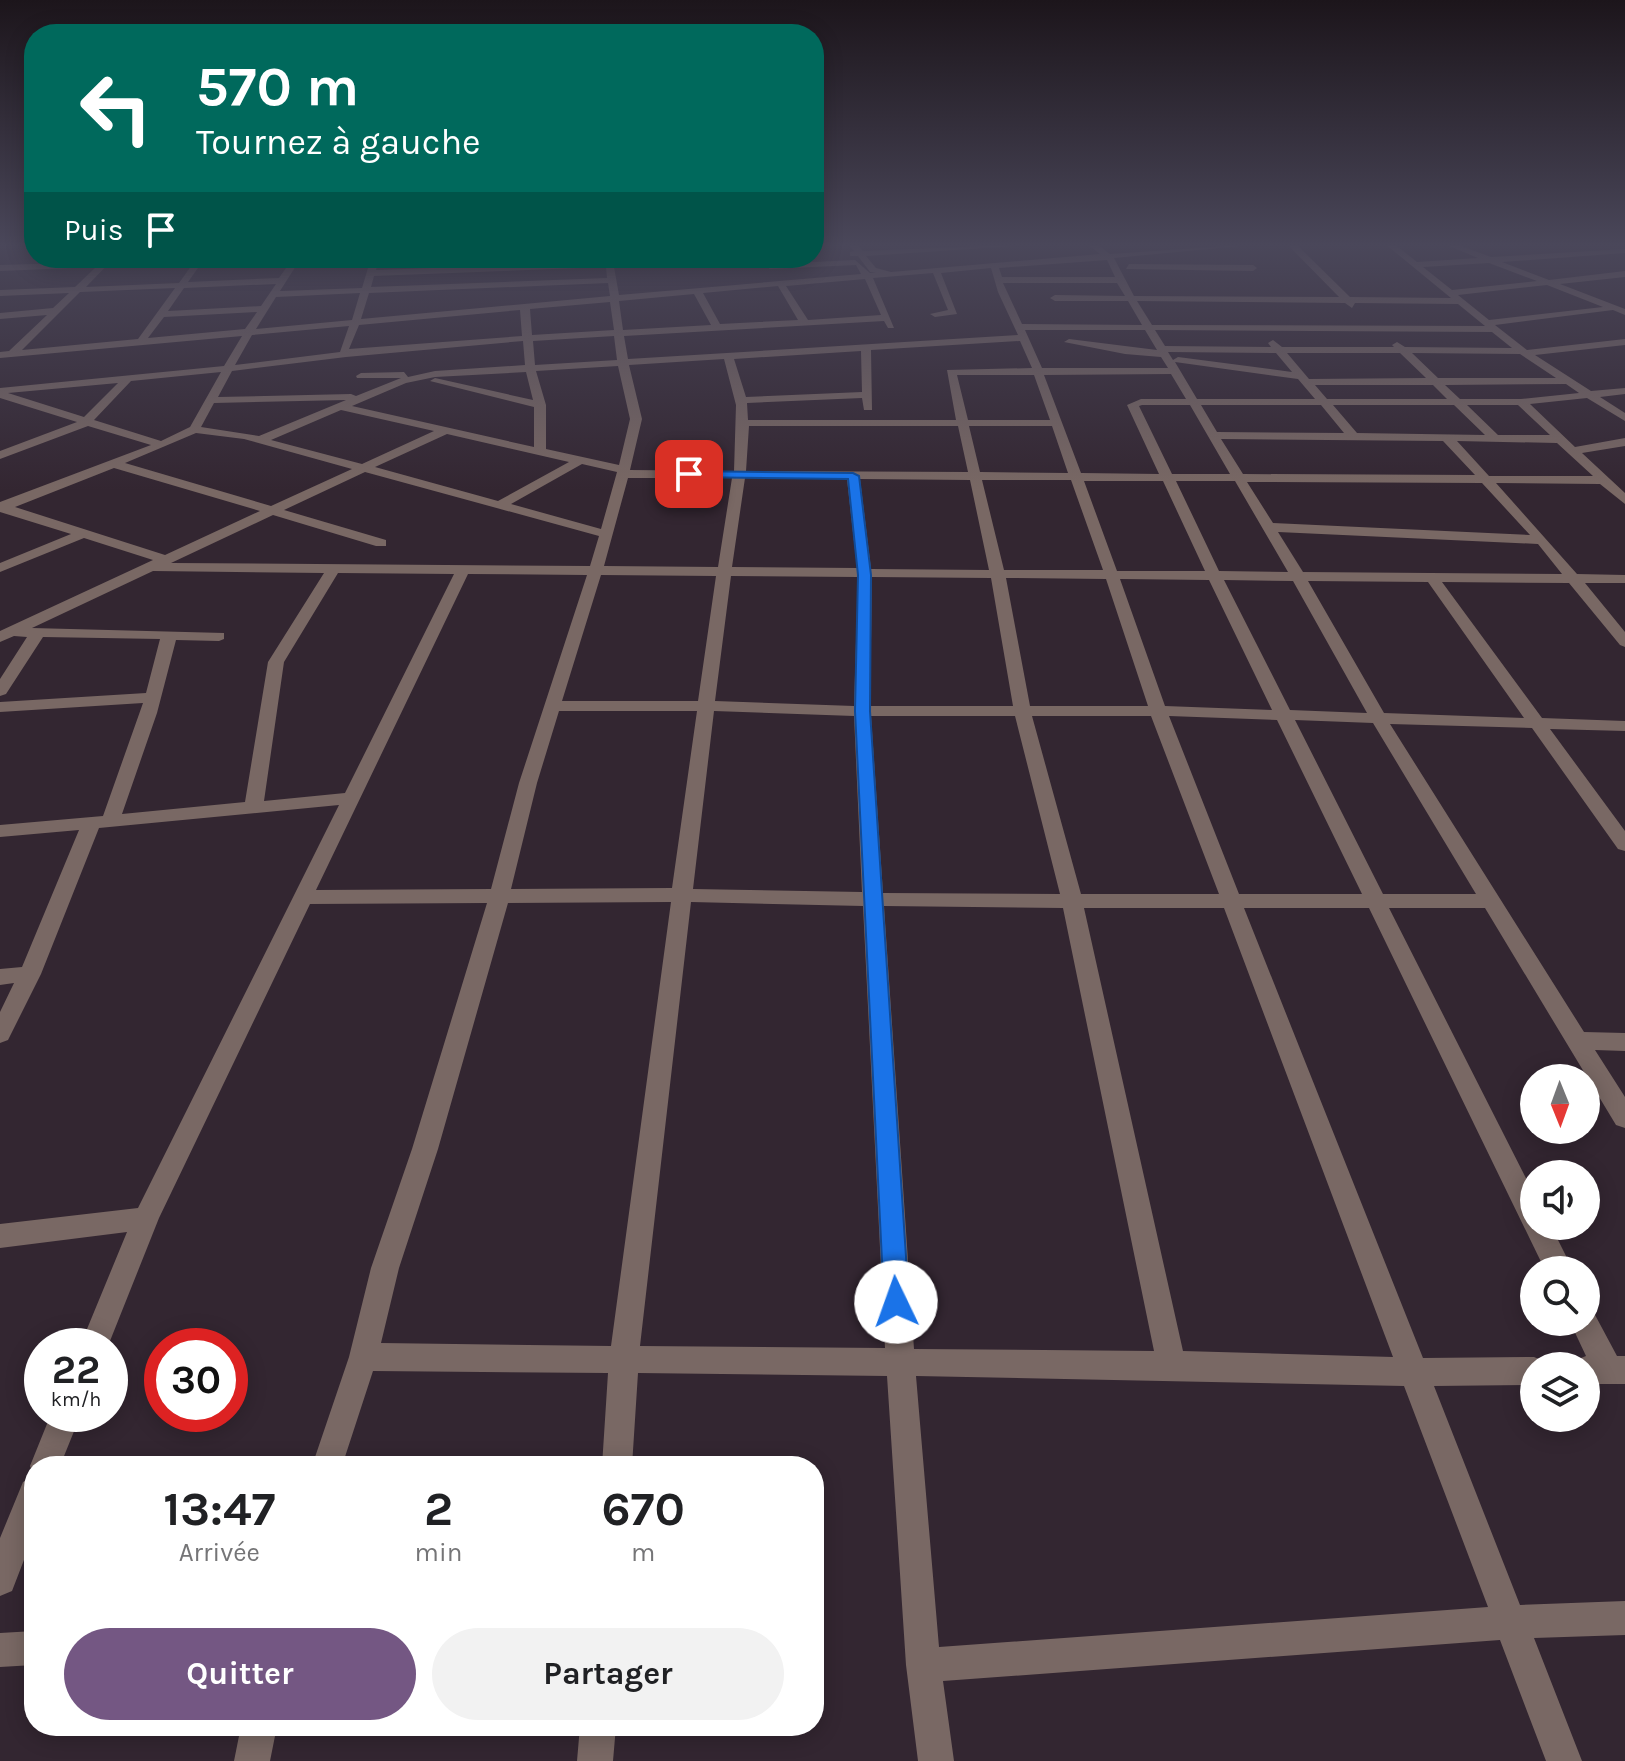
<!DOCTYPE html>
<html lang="fr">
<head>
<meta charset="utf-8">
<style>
  body { margin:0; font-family:Karla,sans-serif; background:#f2f2f2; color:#202124; height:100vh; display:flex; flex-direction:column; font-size:30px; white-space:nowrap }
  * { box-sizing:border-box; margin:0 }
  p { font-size:26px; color:#757577 }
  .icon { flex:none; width:44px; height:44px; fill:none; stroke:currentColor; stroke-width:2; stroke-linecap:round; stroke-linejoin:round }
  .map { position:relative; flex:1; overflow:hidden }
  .panel { position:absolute; left:24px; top:1456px; width:800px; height:280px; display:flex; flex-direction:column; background:#fff; border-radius:32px; box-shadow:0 4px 20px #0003 }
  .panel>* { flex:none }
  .hud { position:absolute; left:24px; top:24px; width:800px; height:244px; border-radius:32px; box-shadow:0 4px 20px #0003; background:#00695c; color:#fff; overflow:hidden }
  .needle { width:52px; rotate:179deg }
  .controls { position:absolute; left:1520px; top:1064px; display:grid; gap:16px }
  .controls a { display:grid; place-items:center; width:80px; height:80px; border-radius:50%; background:#fff; box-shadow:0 4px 20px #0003; font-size:40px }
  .speed { position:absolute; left:24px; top:1328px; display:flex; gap:16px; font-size:40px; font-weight:700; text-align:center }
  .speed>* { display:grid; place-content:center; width:104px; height:104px; border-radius:50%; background:#fff; box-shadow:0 4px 20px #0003; line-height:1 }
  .speed small { font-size:20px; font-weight:400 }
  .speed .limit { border:12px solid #d22; background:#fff; color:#111 }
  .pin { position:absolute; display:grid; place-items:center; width:68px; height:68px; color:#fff; margin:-34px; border-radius:16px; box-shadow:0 4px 12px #0006 }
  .me { position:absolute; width:88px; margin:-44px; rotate:357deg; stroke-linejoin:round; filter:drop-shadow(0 0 6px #0008) }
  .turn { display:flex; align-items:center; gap:28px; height:168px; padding:0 40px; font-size:36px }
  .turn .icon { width:104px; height:104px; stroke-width:2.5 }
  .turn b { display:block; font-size:56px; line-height:68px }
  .then { display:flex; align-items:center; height:76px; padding:0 40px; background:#0003; gap:16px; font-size:30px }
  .eta { display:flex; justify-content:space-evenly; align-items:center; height:136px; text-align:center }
  .eta b { font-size:48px; font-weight:700; line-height:56px }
  .action { display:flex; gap:16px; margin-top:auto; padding:16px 40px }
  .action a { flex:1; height:92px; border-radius:48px; background:#745783; color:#fff; font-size:32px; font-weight:700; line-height:92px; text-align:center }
  .action a+a { background:#f2f2f2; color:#202124 }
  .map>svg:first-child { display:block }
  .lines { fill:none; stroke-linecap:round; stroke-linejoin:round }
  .minor { fill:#796864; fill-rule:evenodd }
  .route { fill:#1a73e8; stroke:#114b97; stroke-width:2 }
</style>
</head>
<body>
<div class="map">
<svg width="1625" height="1761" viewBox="0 0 1625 1761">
  <rect width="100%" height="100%" fill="#332631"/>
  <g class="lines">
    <!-- minor -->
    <path class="minor" d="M848,243H856L863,251L1060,243L866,256L876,268L891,272L1100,254L1086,243H1095L1110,254L1272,243L1114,258L1134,296L1339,297L1286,243H1295L1350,297L1451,298L1384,243H1393L1417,262L1478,258L1442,243H1453L1491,257L1625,249V253L1502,262L1549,280L1625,271V277L1560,284L1625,309V315L1613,310L1495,325L1527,350L1625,339V345L1535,355L1591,391L1625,388V394L1600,397L1625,413V421L1587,398L1530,404L1575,447L1625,438V446L1582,453L1625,493V504L1600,484L1496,483L1577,574L1625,575V583H1585L1625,632V647L1620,645L1569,583L1442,582L1542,718L1625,721V731L1550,729L1625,831V851L1618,849L1532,728L1390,724L1584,1032L1625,1033V1051L1595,1050L1625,1097V1128L1616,1125L1485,908H1389L1534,1194V1226H1551L1573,1270H1545L1369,908H1244L1423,1358L1534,1357L1544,1361L1546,1366H1534V1385L1434,1386L1520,1605L1625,1601V1635L1534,1638L1582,1761H1546L1500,1640L943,1681L954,1761H918L906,1665L887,1376L638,1373L632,1466H602L608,1373L373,1371L342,1466H312L349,1357L371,1268L412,1149L487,903L310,904L159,1218L108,1346H80L127,1232L0,1248V1224L138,1208L339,805L99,828L41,974L8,1040L0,1043V1012L14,983L0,985V969L22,967L79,830L0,837V825L103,816L143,703L0,712V702L146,693L160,639L43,637L6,694L0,696V679L27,637L14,636L0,642V631L153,560L84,538L0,572V563L71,534L0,512V502L151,445L88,426L0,459V451L77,422L0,398V388L224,366L242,336L0,358V352L9,351L47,315L0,319V313L53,308L69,293L0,296V290L75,287L96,267L0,271V265L102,262L105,258H114L86,287L179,283L197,258H205L188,282L279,278L293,258H301L280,291L362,288L371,258H379L376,270L605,262V258H613L614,262L788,258L614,267L619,295L861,274L856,265L769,269L772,264L855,260L870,273H876L870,272L858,256H850V252L854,251ZM1107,260L1115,277H1002L999,268ZM1489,263L1537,281L1452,290L1423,267ZM606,267L607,278L371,287L374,276ZM991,268L998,292L1018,335L628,359L624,336L884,321L888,328H894L873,278L933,273L948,310L930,314L935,317L957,314L941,273ZM865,279L881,315L808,320L786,286ZM608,283L610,296L361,319L369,293ZM1003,283H1117L1125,296L1055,295L1050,298L1055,301H1128L1142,325L1022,324ZM276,284L261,306L168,311L184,288ZM1547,285L1603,307L1489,320L1458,295ZM778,286L798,320L720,324L703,293ZM175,288L138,339L22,350L80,292ZM360,293L352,320L256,329L276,297ZM694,294L711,325L623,330L619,301ZM1137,301L1345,303L1352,308L1355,303L1458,304L1485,326L1152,325ZM610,302L614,330L532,335L530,309ZM520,310L522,336L349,349L359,325ZM257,312L245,329L148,338L164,317ZM349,326L340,352L235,365L252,335ZM1025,330H1145L1157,350L1069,339L1064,342L1125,354L1161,357L1168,368H1042ZM1155,330L1492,332L1512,348L1405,347L1397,342L1392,345L1394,347H1282L1273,340L1268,343L1271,347L1165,346ZM614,336L617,360L535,365L533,341ZM523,341L525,365L435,371L408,377L404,372L361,373L356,376L357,378H401L356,396L351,394L218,397L232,371L346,357ZM1020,341L1032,368L947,370L956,420H748L747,403L862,398L864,410H872L871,350ZM861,351L862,392L746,397L734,359ZM1168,352L1276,353L1292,372L1178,357L1173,360ZM1287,353H1400L1426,378L1309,379ZM1412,353L1520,354L1556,378H1438ZM724,359L736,405L734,471L630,470L642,419L629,365ZM1175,362L1298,379L1315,399H1197ZM618,366L630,419L619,465L546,449V405L536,371ZM221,372L190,427L161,441L94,420L131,381ZM526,372L533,400L435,378L430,381L534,407V447L352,406L406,383L435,377ZM1171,374L1186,399H1141L1127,405L1159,474L1081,473L1044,375ZM957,375H1034L1050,420H968ZM118,383L84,417L8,393ZM1566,384L1579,393L1521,399H1460L1445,385ZM1315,385H1433L1447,399H1327ZM346,400L259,436L201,427L214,403ZM1142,405H1190L1230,474H1172L1139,406ZM1201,405H1321L1344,433L1217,432ZM1333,405H1454L1485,435L1357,433ZM1467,405H1518L1550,435H1498ZM341,410L434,431L362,464L271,440ZM749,426H958L968,472L746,471ZM969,426H1052L1068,473L980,472ZM196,433L244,439L352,469L271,506L125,463ZM447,434L569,462L498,501L375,467ZM1221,439L1443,441L1475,475L1243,474ZM1457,441L1557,443L1593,476H1489ZM582,464L617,472L601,529L511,504ZM114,468L260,511L165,555L15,507ZM365,472L599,536L590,566L171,563L273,515L376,546H386V540L284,510ZM628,478H732L718,567L604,566ZM745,478L847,479L857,568L732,567ZM860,479L970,480L989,570L871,569ZM982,480H1071L1103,570H1004ZM1084,481H1163L1205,571H1117ZM1176,481H1235L1288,572L1219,571ZM1247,482L1482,483L1530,535L1273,523ZM1278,532L1538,544L1562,574L1303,572ZM153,571L324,573L268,662L245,802L122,814L157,713L176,640L219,641L224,639V633L32,628ZM338,573L454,574L345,793L264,801L284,662ZM468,574L587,575L519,783L491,889L316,890ZM601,575L716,576L698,701H562ZM731,576L858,577L854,706L715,701ZM872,577L991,578L1013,706H870ZM1006,578L1106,579L1148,706H1030ZM1120,579L1209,580L1272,710L1165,706ZM1224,580L1293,581L1367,713L1290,710ZM1308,581L1428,582L1524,718L1384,713ZM559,711H697L672,888L511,889L537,783ZM714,711L854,716L862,892L693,889ZM871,716H1015L1060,894L883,893ZM1032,716H1151L1219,894H1081ZM1169,716L1277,720L1362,894H1239ZM1295,720L1373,723L1476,894H1383ZM671,902L611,1346L381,1343L399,1268L438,1149L508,903ZM691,902L863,906L885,1348L640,1346ZM884,906L1063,908L1154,1351L914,1349ZM1084,908H1224L1393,1357L1183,1351ZM916,1376L1404,1386L1488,1607L939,1647Z
      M1129,264L1253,265L1257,268L1253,271L1126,269Z
      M1586,1310L1594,1313L1617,1356H1625V1384H1586V1366H1573L1576,1360L1586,1356L1570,1322H1586Z
      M51,1414H81L60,1466H34V1477L30,1466Z
      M34,1477V1534L12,1591L0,1596V1538L23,1482Z
      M34,1631V1665L0,1667V1633Z
      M241,1726H277L270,1761H234Z
      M580,1726H616L613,1761H577Z"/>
  </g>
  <!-- sky -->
  <linearGradient id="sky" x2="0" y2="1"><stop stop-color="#1c151b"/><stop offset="0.5" stop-color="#4a475a"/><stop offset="1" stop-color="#4a475a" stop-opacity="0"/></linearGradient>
  <rect width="1625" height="490" fill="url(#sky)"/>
  <!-- route -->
  <path class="route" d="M689,471L853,473L859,476L871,575L870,711L909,1302L905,1310L896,1313L887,1310L884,1302L855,711L858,575L848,479L685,477L683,474Z"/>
</svg>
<div class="controls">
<a><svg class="needle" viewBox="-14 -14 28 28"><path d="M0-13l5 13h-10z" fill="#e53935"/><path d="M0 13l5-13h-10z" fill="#757577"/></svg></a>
<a><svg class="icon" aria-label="sound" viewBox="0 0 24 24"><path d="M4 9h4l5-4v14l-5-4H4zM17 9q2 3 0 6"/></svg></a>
<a><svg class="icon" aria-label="search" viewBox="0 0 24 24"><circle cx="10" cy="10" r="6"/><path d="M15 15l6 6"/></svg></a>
<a><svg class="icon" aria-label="layers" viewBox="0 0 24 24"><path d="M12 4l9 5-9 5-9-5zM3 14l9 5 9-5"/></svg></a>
</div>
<div class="speed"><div>22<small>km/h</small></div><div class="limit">30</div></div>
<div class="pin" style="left:689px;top:474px;background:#d93025"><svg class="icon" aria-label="arrive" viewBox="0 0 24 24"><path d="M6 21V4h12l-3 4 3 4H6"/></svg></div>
<svg class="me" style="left:896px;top:1302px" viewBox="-20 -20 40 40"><circle r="19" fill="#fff"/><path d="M0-13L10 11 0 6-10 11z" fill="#1a73e8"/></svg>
<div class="hud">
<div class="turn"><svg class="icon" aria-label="left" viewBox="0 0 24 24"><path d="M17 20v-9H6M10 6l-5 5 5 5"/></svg><div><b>570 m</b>Tournez à gauche</div></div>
<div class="then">Puis<svg class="icon" aria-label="arrive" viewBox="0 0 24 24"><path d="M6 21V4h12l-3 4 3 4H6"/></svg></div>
</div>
<section class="panel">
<div class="eta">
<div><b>13:47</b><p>Arrivée</p></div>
<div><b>2</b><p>min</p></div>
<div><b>670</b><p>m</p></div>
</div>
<div class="action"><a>Quitter</a><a>Partager</a></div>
</section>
</div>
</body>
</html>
